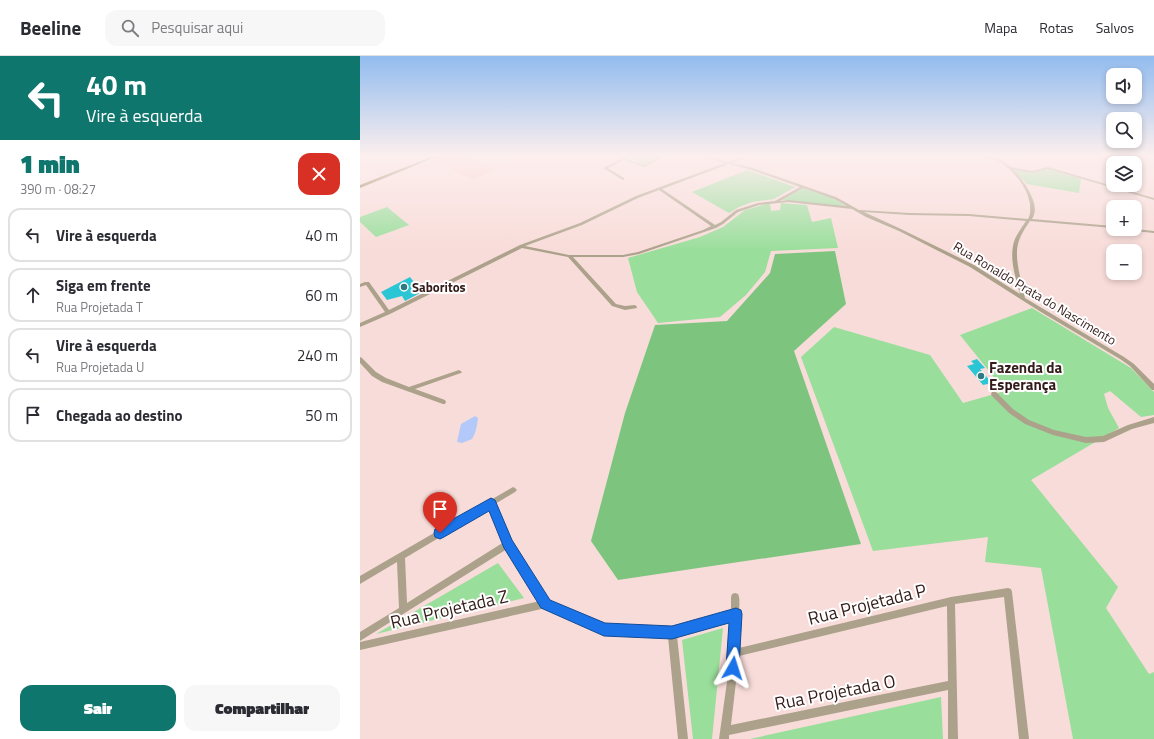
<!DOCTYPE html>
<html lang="pt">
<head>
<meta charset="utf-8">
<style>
  body { margin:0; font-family:"Titillium Web",sans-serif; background:#f7f7f7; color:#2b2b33; height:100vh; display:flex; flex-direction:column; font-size:15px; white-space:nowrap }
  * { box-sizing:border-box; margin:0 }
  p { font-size:13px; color:#7c7c81 }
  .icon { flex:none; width:22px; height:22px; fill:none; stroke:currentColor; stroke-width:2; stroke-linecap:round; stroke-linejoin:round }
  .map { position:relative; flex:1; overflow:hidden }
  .panel { display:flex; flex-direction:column; background:#fff; width:360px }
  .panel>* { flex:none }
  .top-card { background:#0f766e; color:#fff; overflow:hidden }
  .tools { position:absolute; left:746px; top:12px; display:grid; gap:8px }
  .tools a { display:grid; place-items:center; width:36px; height:36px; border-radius:8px; background:#fff; box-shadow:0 2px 6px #0003; font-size:20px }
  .pin { position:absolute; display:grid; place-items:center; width:34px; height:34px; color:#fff; margin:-41px -17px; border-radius:50% 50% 50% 0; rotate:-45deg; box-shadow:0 0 4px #0007 }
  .pin .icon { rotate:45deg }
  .me { position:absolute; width:44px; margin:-22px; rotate:6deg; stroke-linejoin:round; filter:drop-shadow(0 0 3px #0008) }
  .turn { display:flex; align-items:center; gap:14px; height:84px; padding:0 20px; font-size:18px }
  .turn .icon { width:52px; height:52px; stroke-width:2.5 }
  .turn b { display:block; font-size:28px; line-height:34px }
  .round { display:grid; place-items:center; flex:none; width:42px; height:42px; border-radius:12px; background:#f7f7f7 }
  .head { display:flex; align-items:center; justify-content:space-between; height:68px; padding:0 20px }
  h1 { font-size:24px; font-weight:800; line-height:30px; color:#0f766e }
  .cta { display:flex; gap:8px; margin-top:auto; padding:8px 20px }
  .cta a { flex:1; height:46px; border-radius:12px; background:#0f766e; color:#fff; font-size:16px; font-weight:800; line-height:46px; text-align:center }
  .cta a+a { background:#f7f7f7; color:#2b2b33 }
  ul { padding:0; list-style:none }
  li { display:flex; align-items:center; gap:12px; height:54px; margin:0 8px 6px; padding:0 12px; border:2px solid #e1e1e2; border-radius:12px }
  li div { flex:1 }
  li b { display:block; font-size:15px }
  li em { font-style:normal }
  header { display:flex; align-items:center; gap:24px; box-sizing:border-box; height:56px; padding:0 20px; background:#fff; border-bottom:1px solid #e1e1e2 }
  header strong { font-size:19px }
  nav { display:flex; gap:22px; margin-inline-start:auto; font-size:14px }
  .search { width:280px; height:36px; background:#f7f7f7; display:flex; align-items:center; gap:10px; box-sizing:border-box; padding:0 14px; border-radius:12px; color:#7c7c81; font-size:15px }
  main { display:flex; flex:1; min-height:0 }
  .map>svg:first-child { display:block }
  .built { fill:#faccc7 }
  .green { fill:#99de9b }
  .forest { fill:#7dc57f }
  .water { fill:#b2c9fa }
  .building { fill:#2bc6d5 }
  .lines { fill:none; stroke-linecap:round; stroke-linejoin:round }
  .minor { fill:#aca18a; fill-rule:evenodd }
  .major { fill:#7d693d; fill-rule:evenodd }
  .route { fill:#1a73e8; stroke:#114b97 }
  .poi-dot { fill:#307980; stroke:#fff; stroke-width:1.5 }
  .labels { text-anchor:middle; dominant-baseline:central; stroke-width:4; stroke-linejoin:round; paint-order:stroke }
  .far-poi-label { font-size:13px; font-weight:bold; fill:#331b19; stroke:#fff; text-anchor:start }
  .far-street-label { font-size:13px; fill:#331b19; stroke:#fff }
  .poi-label { font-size:15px; font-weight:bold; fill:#331b19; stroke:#fff; text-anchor:start }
  .near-street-label { font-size:18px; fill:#331b19; stroke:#fff }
</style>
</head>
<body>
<header>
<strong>Beeline</strong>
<div class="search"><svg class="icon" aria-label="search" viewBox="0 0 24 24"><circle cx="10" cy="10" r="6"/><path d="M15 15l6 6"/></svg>Pesquisar aqui</div>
<nav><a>Mapa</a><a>Rotas</a><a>Salvos</a></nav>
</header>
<main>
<section class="panel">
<div class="top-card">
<div class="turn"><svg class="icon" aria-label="left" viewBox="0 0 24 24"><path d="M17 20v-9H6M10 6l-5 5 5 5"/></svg><div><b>40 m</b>Vire à esquerda</div></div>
</div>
<div class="head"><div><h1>1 min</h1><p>390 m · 08:27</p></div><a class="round" style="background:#d93025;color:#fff"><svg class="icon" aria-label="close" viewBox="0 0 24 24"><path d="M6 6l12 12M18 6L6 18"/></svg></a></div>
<ul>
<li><svg class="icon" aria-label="left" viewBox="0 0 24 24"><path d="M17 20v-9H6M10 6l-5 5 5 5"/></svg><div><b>Vire à esquerda</b></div><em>40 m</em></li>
<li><svg class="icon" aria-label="ahead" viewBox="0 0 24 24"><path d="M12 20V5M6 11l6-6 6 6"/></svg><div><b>Siga em frente</b><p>Rua Projetada T</p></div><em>60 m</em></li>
<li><svg class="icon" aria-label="left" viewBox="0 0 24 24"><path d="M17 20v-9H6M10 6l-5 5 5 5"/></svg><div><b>Vire à esquerda</b><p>Rua Projetada U</p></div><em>240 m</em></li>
<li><svg class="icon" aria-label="arrive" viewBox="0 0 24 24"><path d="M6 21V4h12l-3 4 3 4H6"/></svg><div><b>Chegada ao destino</b></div><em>50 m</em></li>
</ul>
<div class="cta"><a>Sair</a><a>Compartilhar</a></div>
</section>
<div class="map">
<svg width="794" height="683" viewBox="0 0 794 683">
  <rect width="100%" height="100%" fill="#f8dcd9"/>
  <!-- built -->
  <path class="built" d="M85,99H105L137,113L113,124L72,104Z"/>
  <!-- green -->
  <path class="green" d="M276,99H306L286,109L269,102Z
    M688,113L721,123L719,137L667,128L653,114L670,117Z
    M387,114L435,131L414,143L392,146L379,151L369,157L332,136Z
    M443,132L468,140L486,150L422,144Z
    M410,147L411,155L420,154L421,147L447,149L452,166L471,162L478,192L411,195L405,216L386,239L360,261L298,267L277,236L268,202L340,181L363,171L385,154Z
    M27,151L49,169L16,181L0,166V161Z
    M672,252L771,312L794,336V359L781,361L750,335L744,338L748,352L759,372L671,424L758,531L746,552L789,618L794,616V683H713L681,512L625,506L628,481L513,495L441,301L474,271L570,299L603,347L645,335L600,279Z
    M138,507L164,542L16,578Z
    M363,572L352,683H333L322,584Z
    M581,641L583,683H390Z"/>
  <!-- forest -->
  <path class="forest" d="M475,195L486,248L434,295L501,488L258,524L231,485L265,357L295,269L367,265L410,217L415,198Z"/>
  <!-- water -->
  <path class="water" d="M115,360L118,362C117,370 116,376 112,383L102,387L97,386L101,368Z"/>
  <!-- building -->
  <path class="building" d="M50,221L62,236L45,245L42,240L27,244L21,236Z
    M617,303L625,312L620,313L632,327L623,329L607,310L614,308L611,305Z"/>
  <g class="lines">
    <!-- minor -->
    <path class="minor" d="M269,99H274L267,103L284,109L304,99H309L284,111L264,104L248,112L264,122V124H263L243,112Z
      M333,99H339L368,106L388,99H393L372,107L393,112L476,141L499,154L550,157L609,158L668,163C671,158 670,153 670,148C667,131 654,115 640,106C633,102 624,102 616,99H622L639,103L651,111L672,115L688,111L794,142V144L688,113L672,117L654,114C663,124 682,149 672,163L753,170V172L670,165C665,172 660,180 658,188C654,203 662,227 665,242L764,301L774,308L794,328V334H792L770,310L760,303L681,256L610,211L539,175L506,161L492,153L428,146L399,149L378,156L363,168L356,172L279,198L263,201H213L256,248L265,250L275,249L277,251V252L265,254L252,250L208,201L162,192L30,258L0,271V267L25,256L6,229L0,231V228L5,226H9L29,254L160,189L220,167L276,140L365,107ZM369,108L391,114L440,131L415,145L398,147L376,154L361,166L355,169L302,133ZM443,132L474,143L487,150L428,144L420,145ZM299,134L351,170L343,174L278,196L263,199H209L165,190L222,169L278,142ZM504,156L550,159L609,160L666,165C661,173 654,181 653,190C650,205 656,223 660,238L614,209L541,173Z
      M763,173H775L794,175V177L765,174Z
      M0,301L2,302L16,316L26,322L49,331L99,314L102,316L101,317L55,333L85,344L86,346L85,348H83L22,326L12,320L0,307Z
      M632,336H636L653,353L669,364L694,374L726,381L743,380L768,369L794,361V367L772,373L744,386L726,387L693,379L665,368L649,357L632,340L631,338Z
      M153,431L155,432L157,434L155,436L135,448L151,485L189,545L244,570L312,573L371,555V541L372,538L375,537L378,538C381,544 378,552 380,558L379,560V592L591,541L648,532L651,533L652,536L669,683H659L644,541L595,548L598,683H588V634L369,679V683H359L371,597V564L317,580L328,683H318L308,581L244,578L186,552L0,594V586L180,545L147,493L0,585V576L39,552L37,506L0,528V520ZM129,452L144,486L47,547L45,502ZM587,550L588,625L371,669L379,600Z"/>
    <!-- major -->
    <path class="major" d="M76,99H81L0,132V129Z"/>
  </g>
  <!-- sky -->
  <linearGradient id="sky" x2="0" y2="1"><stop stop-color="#92bcef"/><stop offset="0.51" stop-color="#fcefee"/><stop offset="1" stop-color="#fcefee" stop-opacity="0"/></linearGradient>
  <rect width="794" height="195" fill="url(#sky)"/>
  <!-- route -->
  <path class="route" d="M131,442L135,444L152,484L190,544L245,567L312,570L376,552L381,554L382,558L379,612L377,617L373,619L368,617L366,612L369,567L312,583L244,580L181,552L144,492L129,455L84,481L80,483L75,481L74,477L75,473Z"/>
  <!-- markers -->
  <g class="poi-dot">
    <circle cx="44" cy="231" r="4"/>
    <circle cx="621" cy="320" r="4"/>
  </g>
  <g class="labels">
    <!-- far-poi labels -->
    <g class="far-poi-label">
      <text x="52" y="231">Saboritos</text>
    </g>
    <!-- far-street labels -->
    <g class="far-street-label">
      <text transform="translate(675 237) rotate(31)">Rua Ronaldo Prata do Nascimento</text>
    </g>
    <!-- poi labels -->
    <g class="poi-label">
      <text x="629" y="311">Fazenda da<tspan x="629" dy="17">Esperança</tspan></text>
    </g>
    <!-- near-street labels -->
    <g class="near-street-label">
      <text transform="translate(507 548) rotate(-14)">Rua Projetada P</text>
      <text transform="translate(89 553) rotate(-13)">Rua Projetada Z</text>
      <text transform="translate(475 636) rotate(-11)">Rua Projetada O</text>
    </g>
  </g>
</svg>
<div class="tools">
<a><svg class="icon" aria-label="sound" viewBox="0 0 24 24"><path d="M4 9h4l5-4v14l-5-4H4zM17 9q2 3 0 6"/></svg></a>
<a><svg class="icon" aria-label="search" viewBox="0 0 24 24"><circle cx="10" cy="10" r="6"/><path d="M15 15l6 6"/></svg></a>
<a><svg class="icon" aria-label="layers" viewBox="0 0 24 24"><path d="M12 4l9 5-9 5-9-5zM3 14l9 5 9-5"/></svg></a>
<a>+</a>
<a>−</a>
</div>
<div class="pin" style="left:80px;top:477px;background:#d93025"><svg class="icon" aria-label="arrive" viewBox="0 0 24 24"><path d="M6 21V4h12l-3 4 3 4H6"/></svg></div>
<svg class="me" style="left:373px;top:612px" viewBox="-20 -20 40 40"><path d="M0-17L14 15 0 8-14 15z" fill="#1a73e8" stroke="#fff" stroke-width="4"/></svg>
</div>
</main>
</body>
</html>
